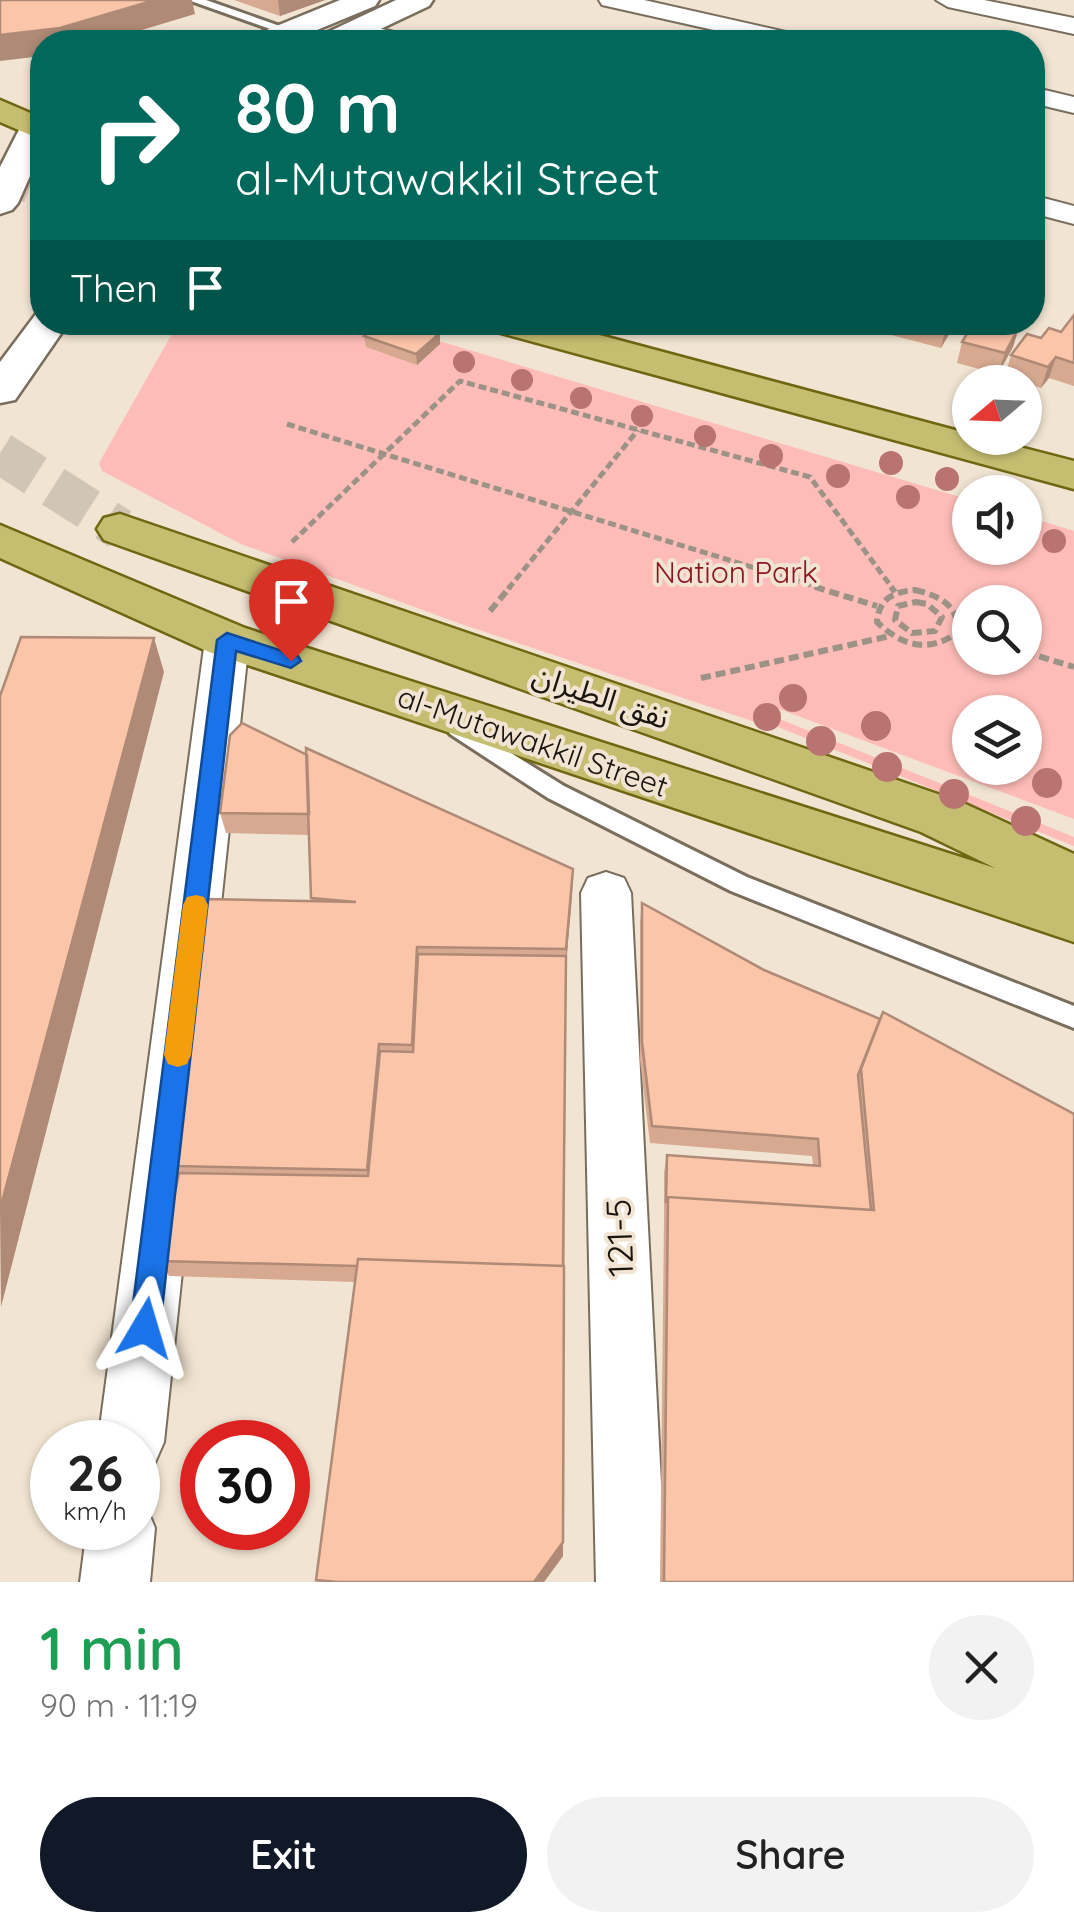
<!DOCTYPE html>
<html lang="en">
<head>
<meta charset="utf-8">
<style>
  body { margin:0; font-family:Quicksand,"Noto Sans Arabic",sans-serif; background:#f2f2f2; color:#222; height:100vh; display:flex; flex-direction:column; font-size:38px; white-space:nowrap }
  * { box-sizing:border-box; margin:0 }
  p { font-size:32px; color:#767676 }
  .icon { flex:none; width:55px; height:55px; fill:none; stroke:currentColor; stroke-width:2; stroke-linecap:round; stroke-linejoin:round }
  .map { position:relative; height:1582px; overflow:hidden }
  .details { display:flex; flex-direction:column; background:#fff; flex:1 }
  .details>* { flex:none }
  .hud { position:absolute; left:30px; top:30px; width:1015px; height:305px; border-radius:40px; box-shadow:0 2px 8px #0004; background:#00695c; color:#fff; overflow:hidden }
  .needle { width:65px; rotate:251deg }
  .fabs { position:absolute; left:952px; top:365px; display:grid; gap:20px }
  .fabs a { display:grid; place-items:center; width:90px; height:90px; border-radius:50%; background:#fff; box-shadow:0 2px 8px #0004; font-size:50px }
  .speed { position:absolute; left:30px; top:1420px; display:flex; gap:20px; font-size:50px; font-weight:700; text-align:center }
  .speed>* { display:grid; place-content:center; width:130px; height:130px; border-radius:50%; background:#fff; box-shadow:0 2px 8px #0004; line-height:1 }
  .speed small { font-size:25px; font-weight:400 }
  .speed .limit { border:15px solid #d22; background:#fff; color:#111 }
  .pin { position:absolute; display:grid; place-items:center; width:85px; height:85px; color:#fff; margin:-102px -42px; border-radius:50% 50% 50% 0; rotate:-45deg; box-shadow:0 0 10px #0007 }
  .pin .icon { rotate:45deg }
  .me { position:absolute; width:110px; margin:-55px; rotate:7deg; stroke-linejoin:round; filter:drop-shadow(0 0 8px #0008) }
  .turn { display:flex; align-items:center; gap:35px; height:210px; padding:0 40px; font-size:45px }
  .turn .icon { width:130px; height:130px; stroke-width:2.5 }
  .turn b { display:block; font-size:70px; line-height:85px }
  .then { display:flex; align-items:center; height:95px; padding:0 40px; background:#0003; gap:20px; font-size:38px }
  .round { display:grid; place-items:center; flex:none; width:105px; height:105px; border-radius:52px; background:#f2f2f2 }
  .head { display:flex; align-items:center; justify-content:space-between; height:170px; padding:0 40px }
  h1 { font-size:60px; font-weight:600; line-height:75px; color:#1e9e55 }
  .action { display:flex; gap:20px; margin-top:auto; padding:20px 40px }
  .action a { flex:1; height:115px; border-radius:60px; background:#111827; color:#fff; font-size:40px; font-weight:600; line-height:115px; text-align:center }
  .action a+a { background:#f2f2f2; color:#222 }
  .map>svg:first-child { display:block }
  .green { fill:#fdbcb7; fill-rule:evenodd }
  .lines { fill:none; stroke-linecap:round; stroke-linejoin:round }
  .primary-tunnel-far1 { stroke:#d1c5b5; stroke-width:32; stroke-dasharray:32 16; stroke-linecap:butt }
  .primary-tunnel { stroke:#d1c5b5; stroke-width:42; stroke-dasharray:42 21; stroke-linecap:butt }
  .lane-casing { stroke:#796e5e; stroke-width:6 }
  .street-casing { stroke:#796e5e; stroke-width:4 }
  .secondary-casing { stroke:#796e5e; stroke-width:5 }
  .primary-casing { stroke:#6f6611; stroke-width:5 }
  .path-far1 { stroke:#9c9285; stroke-width:5; stroke-dasharray:8 4; stroke-linecap:butt }
  .path { stroke:#9c9285; stroke-width:6; stroke-dasharray:10 5; stroke-linecap:butt }
  .lane { fill:#fff; fill-rule:evenodd }
  .street { fill:#fff; fill-rule:evenodd }
  .secondary { fill:#fff; fill-rule:evenodd }
  .primary { fill:#c5be71; fill-rule:evenodd }
  .tree { fill:#b97370 }
  .wall { fill:#d7a990 }
  .shaded-wall { fill:#af8a76 }
  .building { fill:#fac5a8; stroke:#af8a76; stroke-width:2.5 }
  .route { fill:#1a73e8; stroke:#114b97; stroke-width:2.5 }
  .slow { fill:#f59e0b }
  .labels { text-anchor:middle; dominant-baseline:central; stroke-width:8; stroke-linejoin:round; paint-order:stroke }
  .park-label { font-size:30px; fill:#8c1720; stroke:#f1e4d2 }
  .street-label { font-size:30px; fill:#19140e; stroke:#f1e4d2 }
  .near-street-label { font-size:35px; fill:#19140e; stroke:#f1e4d2 }
</style>
</head>
<body>
<div class="map">
<svg width="1074" height="1582" viewBox="0 0 1074 1582">
  <rect width="100%" height="100%" fill="#f1e4d2"/>
  <!-- green -->
  <path class="green" d="M178,323H379L970,500V548H1025V516L1074,531V819L771,706L758,723L461,624L241,544L102,471L99,463ZM970,602H1025V658H970ZM970,712H1025V768H970Z
    M777,718L1074,837V846L773,725Z"/>
  <g class="lines">
    <!-- primary-tunnel-far1 -->
    <path class="primary-tunnel-far1" d="M0,176L42,192"/>
    <!-- primary-tunnel -->
    <path class="primary-tunnel" d="M0,453L120,529"/>
    <defs>
      <path id="lane" d="M188,0H206L297,32L287,35Z
        M458,720L564,786L747,877L1074,1006V1028L731,891L548,798L450,734L447,728L450,722Z"/>
      <path id="street" d="M599,0H644L808,37L812,42H767L602,5Z
        M936,0H984L1074,18V34L948,7Z
        M355,22L413,37L417,42H375L346,35L342,30L346,25Z
        M1032,87L1074,97V113L1032,103Z
        M1032,195L1074,206V224L1032,213Z
        M227,625L242,629L249,640L164,1442L154,1465L138,1472V1442H98L205,640L212,629Z
        M606,872L624,878L631,893L666,1582H596L581,893L588,878Z
        M138,1500L145,1504L155,1528L150,1582H80L87,1528H138Z"/>
      <path id="secondary" d="M340,0H379L375,6L288,42H248L252,36Z
        M396,0H433L429,6L353,42H324L322,39L326,33Z
        M36,117L42,119V149L18,203L12,210L0,214V167L24,120Z
        M42,312V322H69L15,400L0,403V362L36,314Z"/>
      <path id="primary" d="M0,100L42,118V140L0,122Z
        M485,322H551L970,434V438H985L1074,461V489L490,330Z
        M120,514L961,802L1074,854V942L209,652L0,558V525L245,628L995,868L921,832L104,540L97,529L104,518Z"/>
    </defs>
    <!-- lane casing -->
    <use href="#lane" class="lane-casing"/>
    <!-- street casing -->
    <use href="#street" class="street-casing"/>
    <!-- secondary casing -->
    <use href="#secondary" class="secondary-casing"/>
    <!-- primary casing -->
    <use href="#primary" class="primary-casing"/>
    <!-- path-far1 -->
    <path class="path-far1" d="M287,424L823,589
      M292,542L460,381L810,477L893,589
      M508,589L638,430"/>
    <!-- path -->
    <path class="path" d="M815,587L877,606
      M891,587L895,592
      M915,590C939,596 958,604 958,632C929,654 902,646 877,622C879,598 893,592 915,590Z
      M916,602L927,604L942,617L935,631L912,633L895,620L898,606Z
      M490,611L510,587
      M1025,652L1074,667
      M701,678L890,636"/>
    <!-- lane -->
    <use href="#lane" class="lane"/>
    <!-- street -->
    <use href="#street" class="street"/>
    <!-- secondary -->
    <use href="#secondary" class="secondary"/>
    <!-- primary -->
    <use href="#primary" class="primary"/>
  </g>
  <!-- trees -->
  <g class="tree">
    <circle cx="464" cy="362" r="11"/>
    <circle cx="522" cy="380" r="11"/>
    <circle cx="581" cy="398" r="11"/>
    <circle cx="642" cy="416" r="11"/>
    <circle cx="705" cy="436" r="11"/>
    <circle cx="771" cy="456" r="12"/>
    <circle cx="891" cy="463" r="12"/>
    <circle cx="838" cy="476" r="12"/>
    <circle cx="947" cy="479" r="12"/>
    <circle cx="908" cy="497" r="12"/>
    <circle cx="1054" cy="541" r="12"/>
    <circle cx="793" cy="698" r="14"/>
    <circle cx="767" cy="717" r="14"/>
    <circle cx="876" cy="726" r="15"/>
    <circle cx="821" cy="741" r="15"/>
    <circle cx="887" cy="767" r="15"/>
    <circle cx="1047" cy="783" r="15"/>
    <circle cx="954" cy="794" r="15"/>
    <circle cx="1026" cy="821" r="15"/>
  </g>
  <!-- wall -->
  <path class="wall" d="M234,0H325L280,16Z
    M1074,315V386L1049,378L1041,388L1005,376L1011,355L1041,338L1061,332Z
    M876,322H1002L1019,327L1013,347L998,374L957,363L962,342L969,330L954,327L941,348L876,331L877,323Z
    M364,336L440,344L417,365L366,347Z
    M307,755L573,869L566,970L563,1556L544,1582H317L316,1580L355,1282L169,1276L161,1261L179,1173L176,1166L312,901L309,835L226,833L220,813Z
    M642,903L764,970L880,1019L1074,1582H660L664,1220V1172L667,1155L813,1165L812,1156L650,1143L640,1061V922Z"/>
  <!-- shaded-wall -->
  <path class="shaded-wall" d="M155,0H192L195,14L102,42H42V56L0,61V35Z
    M278,0H325L280,16Z
    M949,322H955L941,348L946,327Z
    M1019,327L1013,347L998,374L1005,353Z
    M440,333V344L417,365L416,354Z
    M1056,357L1049,378L1041,388L1048,367Z
    M154,638L164,672L1,1307L0,1209Z
    M573,869L572,897L565,975L566,949Z
    M379,1044L384,1069L372,1193L367,1170Z
    M563,1542V1556L544,1582H534Z"/>
  <!-- building -->
  <path class="building" d="M0,0H155L60,28L0,35Z
    M400,35L427,42H380Z
    M1074,315V363L1056,357L1048,367L1011,355L1027,334L1041,338L1049,328L1061,332Z
    M381,322H407L440,333L416,354L364,336Z
    M927,322H949L946,327Z
    M974,322H1002L1019,327L1005,353L962,342Z
    M21,637L154,638L0,1209V696Z
    M242,723L307,755L309,814L220,813L230,735Z
    M306,748L573,869L566,949L417,947L412,1045L379,1044L367,1170L176,1166L207,899L356,902L311,898Z
    M642,903L764,970L880,1019L858,1075L871,1210L668,1197L666,1203L667,1155L820,1166L818,1139L652,1126L642,1042Z
    M418,954L566,956L563,1266L358,1259L357,1266L161,1261L179,1173L368,1176L380,1051L413,1052Z
    M883,1012L1074,1114V1582H664L668,1197L874,1210L861,1069Z
    M358,1259L564,1266L563,1542L534,1582H338L316,1580Z"/>
  <!-- route -->
  <path class="route" d="M227,633L298,656L301,661L291,668L236,651L160,1328L156,1339L145,1343L134,1339L130,1328L217,640Z"/>
  <!-- slow -->
  <path class="slow" d="M196,895L204,897L208,905L191,1055L187,1064L178,1067L168,1064L164,1055L183,905L187,897Z"/>
  <g class="labels">
    <!-- park labels -->
    <g class="park-label">
      <text x="736" y="572">Nation Park</text>
    </g>
    <!-- street labels -->
    <g class="street-label">
      <text transform="translate(601 696) rotate(19)">نفق الطيران</text>
      <text transform="translate(533 741) rotate(19)">al-Mutawakkil Street</text>
    </g>
    <!-- near-street labels -->
    <g class="near-street-label">
      <text transform="translate(619 1238) rotate(-92)">121-5</text>
    </g>
  </g>
</svg>
<div class="fabs">
<a><svg class="needle" viewBox="-14 -14 28 28"><path d="M0-13l5 13h-10z" fill="#e53935"/><path d="M0 13l5-13h-10z" fill="#767676"/></svg></a>
<a><svg class="icon" aria-label="sound" viewBox="0 0 24 24"><path d="M4 9h4l5-4v14l-5-4H4zM17 9q2 3 0 6"/></svg></a>
<a><svg class="icon" aria-label="search" viewBox="0 0 24 24"><circle cx="10" cy="10" r="6"/><path d="M15 15l6 6"/></svg></a>
<a><svg class="icon" aria-label="layers" viewBox="0 0 24 24"><path d="M12 4l9 5-9 5-9-5zM3 14l9 5 9-5"/></svg></a>
</div>
<div class="speed"><div>26<small>km/h</small></div><div class="limit">30</div></div>
<div class="pin" style="left:291px;top:661px;background:#d93025"><svg class="icon" aria-label="arrive" viewBox="0 0 24 24"><path d="M6 21V4h12l-3 4 3 4H6"/></svg></div>
<svg class="me" style="left:145px;top:1328px" viewBox="-20 -20 40 40"><path d="M0-17L14 15 0 8-14 15z" fill="#1a73e8" stroke="#fff" stroke-width="4"/></svg>
<div class="hud">
<div class="turn"><svg class="icon" aria-label="right" viewBox="0 0 24 24"><path d="M7 20v-9h11M14 6l5 5-5 5"/></svg><div><b>80 m</b>al-Mutawakkil Street</div></div>
<div class="then">Then<svg class="icon" aria-label="arrive" viewBox="0 0 24 24"><path d="M6 21V4h12l-3 4 3 4H6"/></svg></div>
</div>
</div>
<section class="details">
<div class="head"><div><h1>1 min</h1><p>90 m · 11:19</p></div><a class="round"><svg class="icon" aria-label="close" viewBox="0 0 24 24"><path d="M6 6l12 12M18 6L6 18"/></svg></a></div>
<div class="action"><a>Exit</a><a>Share</a></div>
</section>
</body>
</html>
